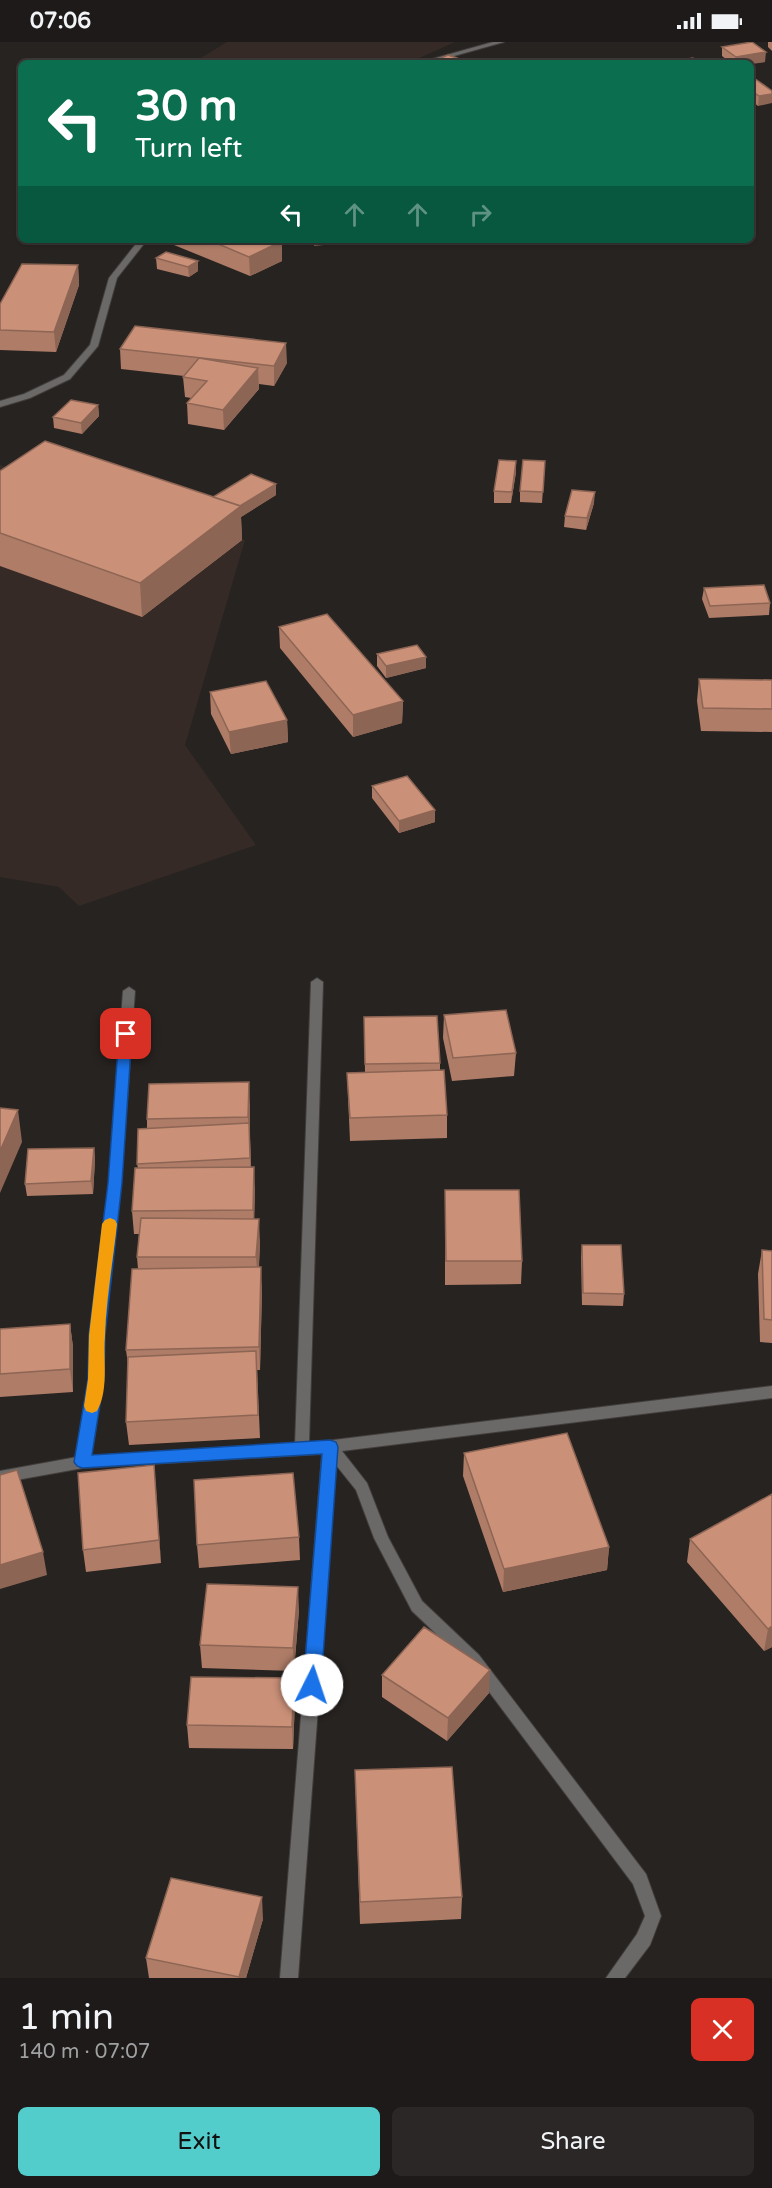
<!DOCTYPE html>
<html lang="en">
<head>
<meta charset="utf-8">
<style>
  body { margin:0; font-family:"Varela Round",sans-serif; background:#2a2726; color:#f1f3f6; height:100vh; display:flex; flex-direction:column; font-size:22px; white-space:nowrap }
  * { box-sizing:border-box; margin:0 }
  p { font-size:20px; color:#a0a1a2 }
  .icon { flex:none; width:33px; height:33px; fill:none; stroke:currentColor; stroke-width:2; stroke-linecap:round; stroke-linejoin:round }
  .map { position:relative; height:1936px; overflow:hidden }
  .side { display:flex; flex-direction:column; background:#1d1a19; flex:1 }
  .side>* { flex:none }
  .top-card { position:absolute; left:18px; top:18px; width:736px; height:183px; border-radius:9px; box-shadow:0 2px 4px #0004,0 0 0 2px #3b3838; background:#0b6e4f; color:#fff; overflow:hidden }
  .pin { position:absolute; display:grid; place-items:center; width:51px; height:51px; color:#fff; margin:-26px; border-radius:12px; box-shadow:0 3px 9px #0006 }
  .me { position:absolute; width:66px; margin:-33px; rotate:4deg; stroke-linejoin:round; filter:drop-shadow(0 0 4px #0008) }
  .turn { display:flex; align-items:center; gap:21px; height:126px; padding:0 18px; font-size:27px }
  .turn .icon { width:78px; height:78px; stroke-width:2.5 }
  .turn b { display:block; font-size:42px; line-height:51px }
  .lanes { display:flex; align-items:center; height:57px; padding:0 18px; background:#0003; justify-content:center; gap:30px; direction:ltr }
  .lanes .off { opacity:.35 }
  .round { display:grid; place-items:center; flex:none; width:63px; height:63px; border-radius:9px; background:#2a2726 }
  .head { display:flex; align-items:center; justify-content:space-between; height:102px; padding:0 18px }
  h1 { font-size:36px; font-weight:600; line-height:45px }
  .button { display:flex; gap:12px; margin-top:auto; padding:12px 18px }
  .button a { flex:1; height:69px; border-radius:9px; background:#53cdcb; color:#111; font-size:24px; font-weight:600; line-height:69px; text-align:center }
  .button a+a { background:#2a2726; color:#f1f3f6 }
  .status { display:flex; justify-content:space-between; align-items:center; height:42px; padding:0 30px; background:#1d1a19; direction:ltr }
  .status svg { height:16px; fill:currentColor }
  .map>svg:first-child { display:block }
  .built { fill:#352a26 }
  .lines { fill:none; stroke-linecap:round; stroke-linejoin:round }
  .street-casing { stroke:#413e3c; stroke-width:2 }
  .street { fill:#6b6968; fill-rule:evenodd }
  .wall { fill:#ae7c67 }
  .shaded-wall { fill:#8d6554 }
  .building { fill:#ca9078; stroke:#8d6554; stroke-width:1.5 }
  .route { fill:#1a73e8; stroke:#114b97; stroke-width:1.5 }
  .slow { fill:#f59e0b }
</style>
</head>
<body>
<div class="status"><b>07:06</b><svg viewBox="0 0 49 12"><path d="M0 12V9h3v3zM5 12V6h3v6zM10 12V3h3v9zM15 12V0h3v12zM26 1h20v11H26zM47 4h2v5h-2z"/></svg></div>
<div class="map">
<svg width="772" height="1936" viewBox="0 0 772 1936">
  <rect width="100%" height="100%" fill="#272321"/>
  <!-- built -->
  <path class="built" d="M227,0H455L408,21H193Z
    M0,423L245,498L185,703L256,803L79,864L59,845L0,835Z"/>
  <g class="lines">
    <defs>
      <path id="street" d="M493,0H504L429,21H418Z
        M139,198H147L117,236L98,304L70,337L30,356L0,365V359L24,352L64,333L90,303L109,236Z
        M317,936L323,940L309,1401L772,1344V1356L342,1409L367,1441L388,1495L422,1559L479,1613L646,1832L661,1874L650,1903L625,1936H606L637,1892L645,1874L633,1842L469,1623L412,1569L374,1496L356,1448L336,1423L298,1936H280L322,1412L83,1426L0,1441V1429L77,1415L89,1337L90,1293L109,1141L123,949L129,945L135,949L121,1141L104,1293L103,1337L91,1414L295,1403L311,940Z"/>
    </defs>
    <!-- street casing -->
    <use href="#street" class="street-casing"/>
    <!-- street -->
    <use href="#street" class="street"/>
  </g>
  <!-- wall -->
  <path class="wall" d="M768,0H772V9L768,5Z
    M722,5L765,20L752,21H731L722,14Z
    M752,37L772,49L758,64L752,59Z
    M174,198H278L282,219L250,234L174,203Z
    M156,216L198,219V229L189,235L157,227Z
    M78,223L79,243L56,310L0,308V262Z
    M120,307L287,321L274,344L259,342V347L224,388L188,382L187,361L191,356L185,355L183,335L184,334L121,327Z
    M98,363L99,374L82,392L54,386L53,375Z
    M545,419L542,461L520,460V449Z
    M0,429L213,455L276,453L241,475L242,498L142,575L0,524Z
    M516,430L511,461H494V449Z
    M594,461L586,488L564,485L565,474Z
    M704,546L770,561L769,573L709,576L702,557Z
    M279,585L403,659L402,681L353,695L280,606Z
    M377,612L426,626L386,636L377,624Z
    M699,637L772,638V690L701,689L697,659Z
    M210,650L287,678L288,700L231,712L211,672Z
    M372,744L435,768V780L399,791L372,756Z
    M444,973L516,1011L514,1034L452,1039L443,996Z
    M364,975L440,1021V1028L447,1073V1096L350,1099L347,1031L365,1030Z
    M250,1063V1097L251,1125L255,1148L254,1177L260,1200L259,1225L262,1248L260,1328H257L260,1396L129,1403L126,1380L128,1323L126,1308L138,1227L137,1215L139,1192H134L132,1169L138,1126L137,1122L147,1086V1077Z
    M94,1106L95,1118L93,1152L27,1154L25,1142Z
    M445,1148L522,1219L521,1242L445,1243Z
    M582,1203L624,1252L623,1264L582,1263L581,1215Z
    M762,1208L772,1209V1301L760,1300L758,1232Z
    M70,1282L73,1305V1350L0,1355V1287Z
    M464,1411L609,1505L607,1528L503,1550L463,1434Z
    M154,1423L161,1521L86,1530L83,1508Z
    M772,1452V1605L764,1609L687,1520L690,1497Z
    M299,1495L300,1518L199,1526L197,1503Z
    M299,1568L294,1629L202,1626L200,1603Z
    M382,1633L489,1651L447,1699L382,1655Z
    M294,1636L295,1658L293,1707L189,1706L187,1683Z
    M355,1728L462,1855L461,1877L360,1882Z
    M263,1877L246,1936H149L146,1916Z"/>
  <!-- shaded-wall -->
  <path class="shaded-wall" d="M766,10L765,20L752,22V21H735L736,15Z
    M772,52V61L758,64L759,54Z
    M314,198H343V201L314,204Z
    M282,199V219L250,234L249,215Z
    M198,219V229L189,235L188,225Z
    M78,223L79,243L56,310L54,290Z
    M286,301L287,321L274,344V324Z
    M258,326L259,347L224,388L223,368Z
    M98,363L99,374L82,392L81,381Z
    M516,419V430L511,461L512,450Z
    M276,442V453L241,475L242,498L142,575L140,541L225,473Z
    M595,450L594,461L586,488L587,476Z
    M426,615V626L386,636V624Z
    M403,659L402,681L353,695V673Z
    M287,678L288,700L231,712L229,690Z
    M435,768V780L399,791V779Z
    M249,1040L250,1063V1097L251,1140L248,1075Z
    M18,1068L22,1100L0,1151V1109Z
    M94,1106L95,1118L93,1152L91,1139Z
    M254,1125L255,1148L254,1191L253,1168Z
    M259,1177L260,1200L258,1239L256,1215Z
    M261,1225L262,1248L260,1328L259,1305Z
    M70,1282L73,1305V1350L70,1327Z
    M154,1423L156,1446L161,1521L159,1498Z
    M609,1505L607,1528L503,1550L504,1527Z
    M43,1510L47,1533L0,1547V1523Z
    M298,1545L299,1568L294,1629L293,1606Z
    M772,1584V1605L764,1609L768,1587Z
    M490,1628L489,1651L447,1699L448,1676Z
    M294,1636L295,1658L293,1707L292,1685Z
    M262,1855L263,1877L246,1936H239Z"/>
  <!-- building -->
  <path class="building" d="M752,0L766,10L736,15L722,5Z
    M448,13L471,21H430Z
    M693,16L700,21H680L677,19Z
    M671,17L675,21H646Z
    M754,36L772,49V52L759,54L752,49V37Z
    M209,198H278L282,199L249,215Z
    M166,210L198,219L188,225L156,216Z
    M22,222L78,223L54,290L0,288V262Z
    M135,284L286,301L274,324L120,307Z
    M199,316L258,326L223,368L187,361L207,339L183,335Z
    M71,358L98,363L81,381L53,375Z
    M45,399L241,464L140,541L0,491V429Z
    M499,418L516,419L512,450L494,449Z
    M523,418L545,419L543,450L520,449Z
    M251,432L276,442L240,464L213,455Z
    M572,448L595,450L587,476L565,474Z
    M764,543L770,561L710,564L704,546Z
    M327,572L403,659L353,673L279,585Z
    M417,603L426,615L386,624L377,612Z
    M699,637L772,638V667L703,666Z
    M266,639L287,678L229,690L210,650Z
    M407,734L435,768L399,779L372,744Z
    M506,968L516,1011L453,1016L444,973Z
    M437,974L440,1021L365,1022L364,975Z
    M444,1028L447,1073L350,1076L347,1031Z
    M249,1040L248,1075L147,1077L149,1042Z
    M0,1066L18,1068L0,1109Z
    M249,1081L250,1116L137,1122L138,1087Z
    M94,1106L91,1139L25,1142L28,1107Z
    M254,1125L253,1168L132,1169L135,1126Z
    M445,1148H519L522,1219H446Z
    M141,1176L259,1177L256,1215H137Z
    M582,1203H621L624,1252L583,1251Z
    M762,1208L772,1209V1278L764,1277Z
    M261,1225L259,1305L126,1308L132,1227Z
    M70,1282V1327L0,1332V1287Z
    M256,1309L258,1373L126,1380L128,1315Z
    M567,1391L609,1505L504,1527L464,1411Z
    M154,1423L159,1498L83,1508L78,1431Z
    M17,1428L43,1510L0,1523V1433Z
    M293,1431L299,1495L197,1503L194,1438Z
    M772,1452V1584L768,1587L690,1497Z
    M207,1542L298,1545L293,1606L200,1603Z
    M424,1585L490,1628L448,1676L382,1633Z
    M191,1635L294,1636L292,1685L187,1683Z
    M452,1725L462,1855L360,1860L355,1728Z
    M171,1836L262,1855L239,1935L146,1916Z"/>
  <!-- route -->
  <path class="route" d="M126,987L132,992L122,1141L105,1293L104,1337L92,1413L330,1398L336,1400L338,1405L321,1643L318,1649L312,1651L306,1649L303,1643L322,1412L82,1426L77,1424L74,1420L88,1337L89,1293L108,1141L119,992Z"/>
  <!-- slow -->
  <path class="slow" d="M110,1176L115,1178L117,1182C113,1219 106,1257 105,1294C103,1318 109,1348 97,1369L92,1371L86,1369L84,1364L88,1337L89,1293L102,1182L105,1178Z"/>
</svg>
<div class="pin" style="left:126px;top:992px;background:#d93025"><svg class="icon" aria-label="arrive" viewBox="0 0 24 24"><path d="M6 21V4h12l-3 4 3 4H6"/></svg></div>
<svg class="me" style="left:312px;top:1643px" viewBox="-20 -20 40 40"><circle r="19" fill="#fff"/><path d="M0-13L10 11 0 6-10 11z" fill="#1a73e8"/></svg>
<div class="top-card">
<div class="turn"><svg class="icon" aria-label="left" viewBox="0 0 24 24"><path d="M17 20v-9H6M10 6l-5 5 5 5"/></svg><div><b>30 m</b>Turn left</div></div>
<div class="lanes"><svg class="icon" aria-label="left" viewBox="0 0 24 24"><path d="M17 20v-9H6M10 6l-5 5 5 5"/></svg><svg class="icon off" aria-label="ahead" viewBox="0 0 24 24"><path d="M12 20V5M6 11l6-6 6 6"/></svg><svg class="icon off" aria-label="ahead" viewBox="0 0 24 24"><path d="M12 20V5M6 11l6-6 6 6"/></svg><svg class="icon off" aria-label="right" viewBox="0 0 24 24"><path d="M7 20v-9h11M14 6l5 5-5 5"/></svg></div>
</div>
</div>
<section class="side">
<div class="head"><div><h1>1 min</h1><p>140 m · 07:07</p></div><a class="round" style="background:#d93025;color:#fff"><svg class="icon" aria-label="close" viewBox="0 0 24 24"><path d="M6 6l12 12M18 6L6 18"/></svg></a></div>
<div class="button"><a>Exit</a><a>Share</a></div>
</section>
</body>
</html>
